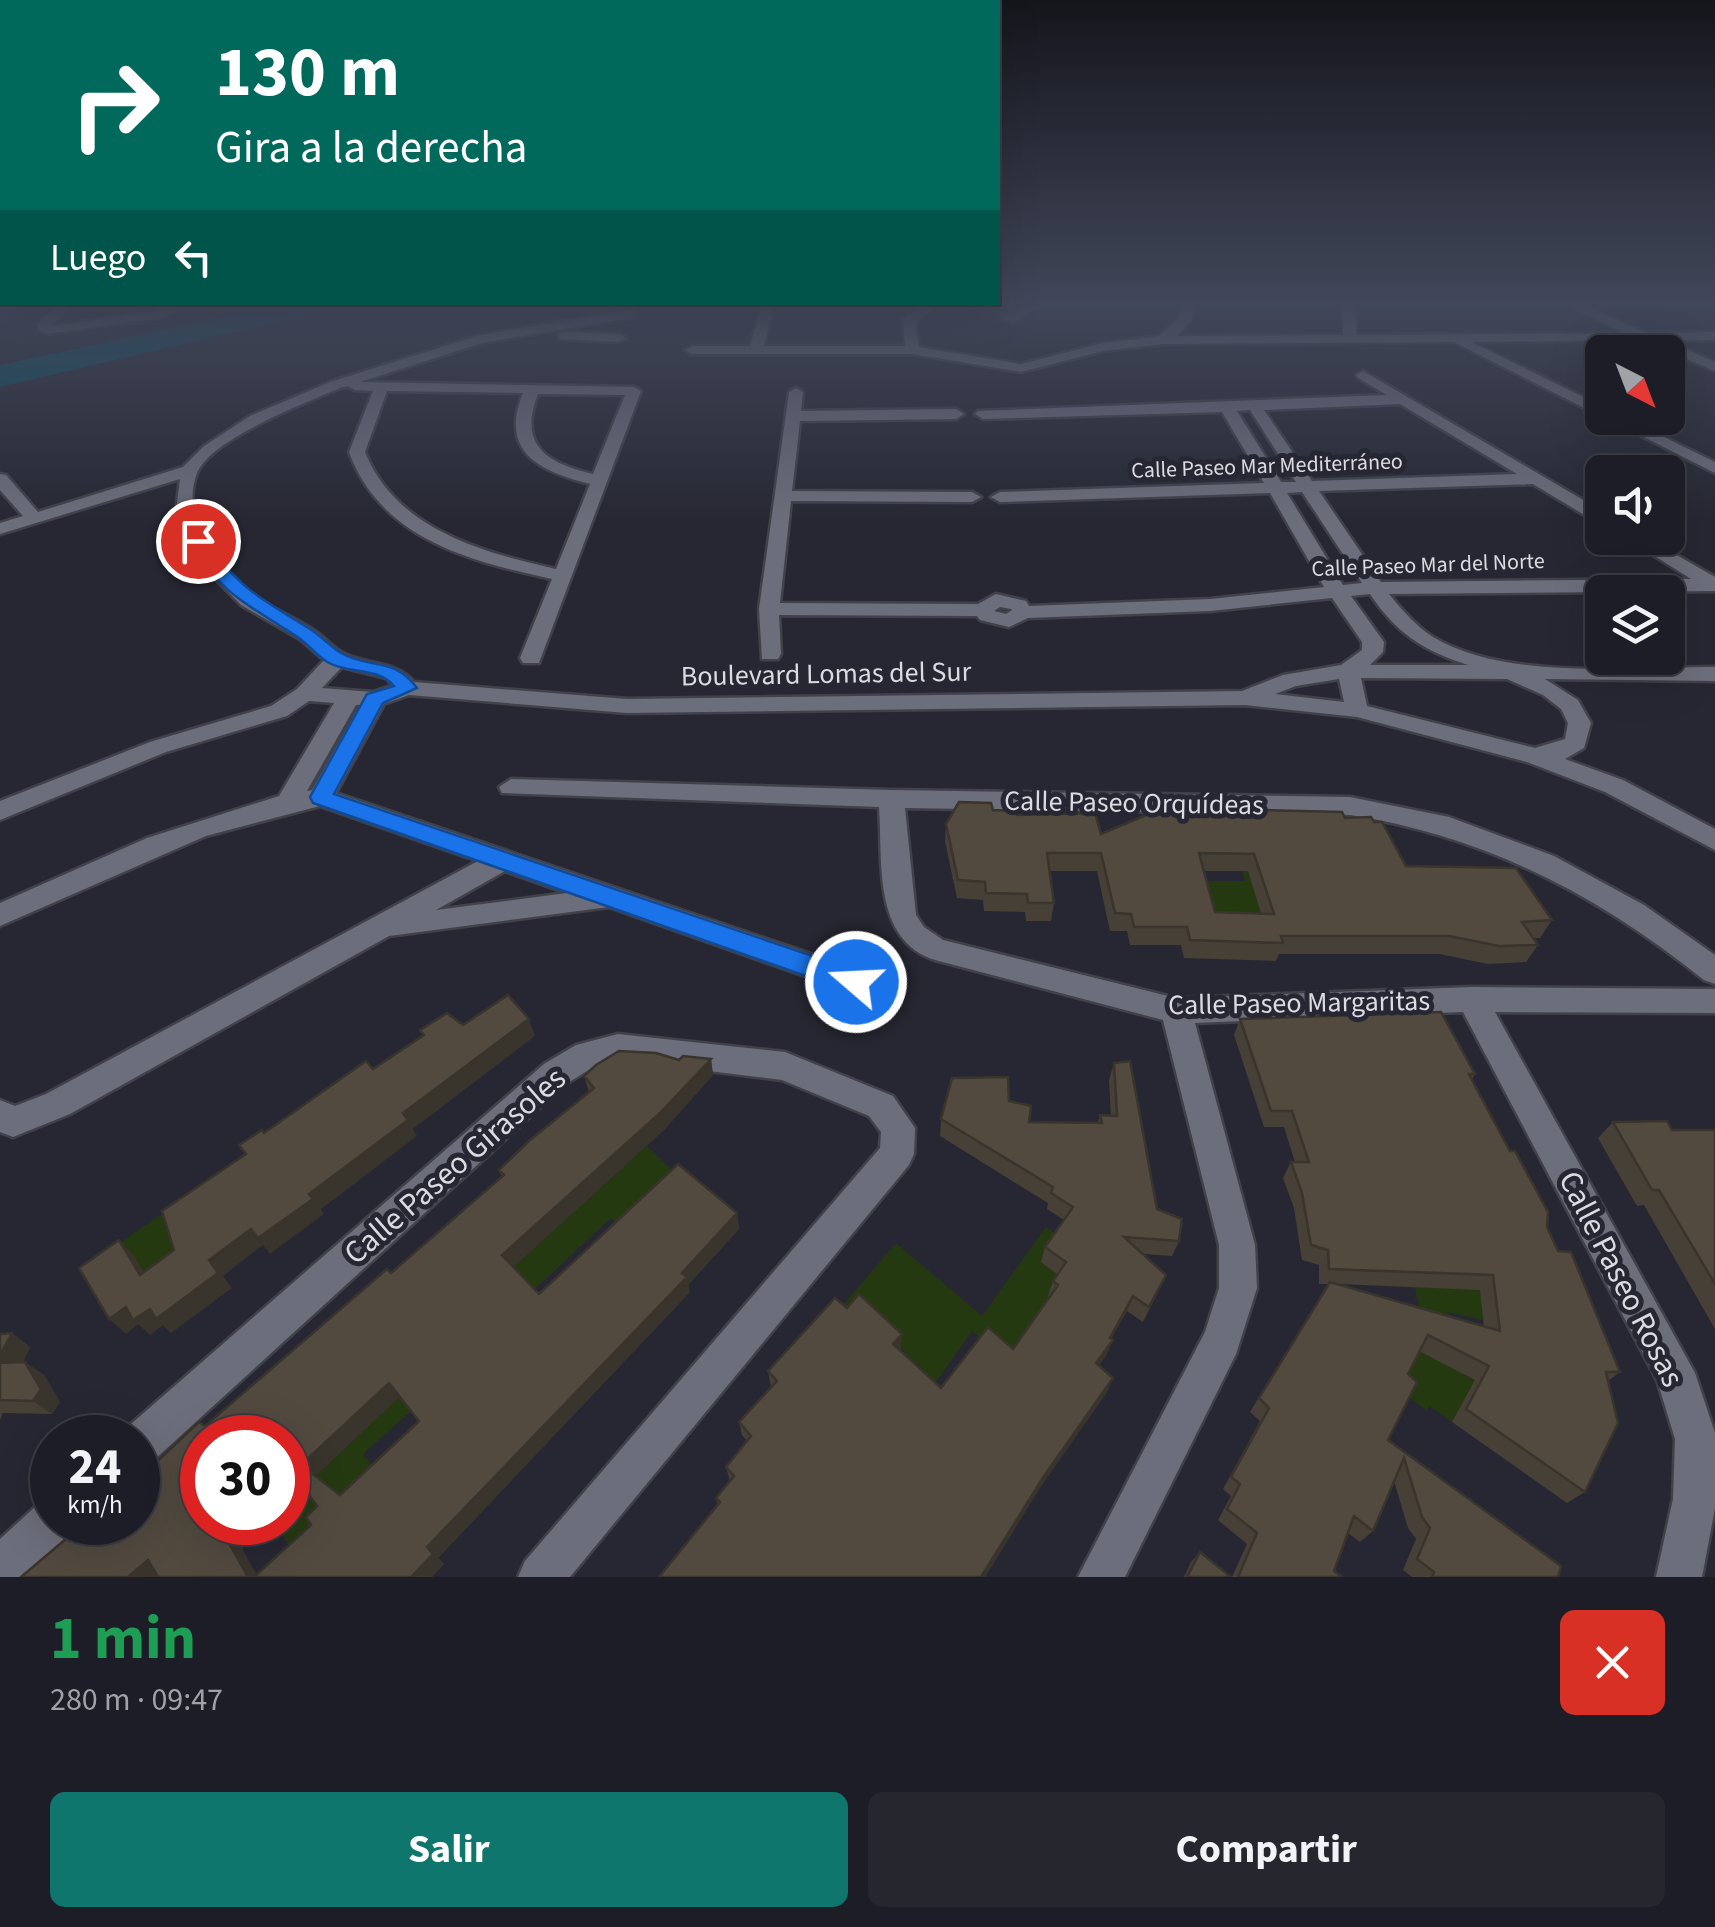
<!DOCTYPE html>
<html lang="es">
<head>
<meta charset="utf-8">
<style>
  body { margin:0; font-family:"Source Sans 3",sans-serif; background:#25262e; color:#f1f3f6; height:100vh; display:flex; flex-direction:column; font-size:38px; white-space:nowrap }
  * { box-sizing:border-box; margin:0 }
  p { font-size:32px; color:#a0a2a7 }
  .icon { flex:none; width:55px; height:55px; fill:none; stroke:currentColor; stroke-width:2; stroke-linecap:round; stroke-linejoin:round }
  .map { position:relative; height:1577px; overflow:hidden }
  .details { display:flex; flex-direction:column; background:#1c1d26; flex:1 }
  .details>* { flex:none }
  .guide { position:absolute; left:0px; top:0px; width:1000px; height:305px; box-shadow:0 10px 40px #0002,0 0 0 2px #3a3b43; background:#00695c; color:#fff; overflow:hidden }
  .needle { width:65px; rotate:138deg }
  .fabs { position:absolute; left:1585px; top:335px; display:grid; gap:20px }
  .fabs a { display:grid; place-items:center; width:100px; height:100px; border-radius:15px; background:#1c1d26; box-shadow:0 10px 40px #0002,0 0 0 2px #3a3b43; font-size:50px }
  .speed { position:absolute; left:30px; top:1415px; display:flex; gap:20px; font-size:50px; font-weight:700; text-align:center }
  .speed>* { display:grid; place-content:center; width:130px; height:130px; border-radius:50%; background:#1c1d26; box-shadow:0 10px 40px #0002,0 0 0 2px #3a3b43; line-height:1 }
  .speed small { font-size:25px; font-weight:400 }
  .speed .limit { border:15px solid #d22; background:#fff; color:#111 }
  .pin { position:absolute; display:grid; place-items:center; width:85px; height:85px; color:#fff; margin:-42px; border:5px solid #fff; border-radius:50%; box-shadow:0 2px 10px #0007 }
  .me { position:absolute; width:110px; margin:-55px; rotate:289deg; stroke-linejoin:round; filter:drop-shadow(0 0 8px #0008) }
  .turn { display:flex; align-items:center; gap:35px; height:210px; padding:0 50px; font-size:45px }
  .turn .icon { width:130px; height:130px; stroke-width:2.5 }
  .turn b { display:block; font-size:70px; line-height:85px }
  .then { display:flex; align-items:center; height:95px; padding:0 50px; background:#0003; gap:20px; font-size:38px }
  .round { display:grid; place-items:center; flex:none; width:105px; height:105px; border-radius:15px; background:#25262e }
  .head { display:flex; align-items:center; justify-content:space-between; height:170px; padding:0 50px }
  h1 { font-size:60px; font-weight:700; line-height:75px; color:#1e9e55 }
  .button { display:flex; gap:20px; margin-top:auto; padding:20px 50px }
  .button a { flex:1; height:115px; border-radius:15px; background:#0f766e; color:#fff; font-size:40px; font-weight:700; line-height:115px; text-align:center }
  .button a+a { background:#25262e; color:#f1f3f6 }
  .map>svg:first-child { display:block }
  .green { fill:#253911 }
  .water { fill:#004e5d }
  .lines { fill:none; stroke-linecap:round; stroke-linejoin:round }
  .street-casing { stroke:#404149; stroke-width:5 }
  .street { fill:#6d6e7b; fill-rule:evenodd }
  .wall { fill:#474036; fill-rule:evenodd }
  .shaded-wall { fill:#39342c }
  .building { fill:#524a3f; stroke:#39342c; stroke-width:2.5; fill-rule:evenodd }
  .route { fill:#1a73e8; stroke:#114b97; stroke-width:2.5 }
  .labels { text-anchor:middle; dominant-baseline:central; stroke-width:10; stroke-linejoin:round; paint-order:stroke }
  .far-street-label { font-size:22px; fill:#dbdbe2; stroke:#262732 }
  .street-label { font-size:28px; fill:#dbdbe2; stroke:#262732 }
  .near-street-label { font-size:32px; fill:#dbdbe2; stroke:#262732 }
</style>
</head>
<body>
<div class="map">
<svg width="1715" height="1577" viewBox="0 0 1715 1577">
  <rect width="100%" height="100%" fill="#262732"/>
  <!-- green -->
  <path class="green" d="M1242,871L1271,872L1284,914L1209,930L1194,881H1245Z
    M647,1146L681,1179L628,1233L611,1218L507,1315L471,1310L531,1249Z
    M217,1175L188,1265L146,1296L86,1267Z
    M1046,1227L1059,1236L1061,1278L1088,1325L1010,1363L972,1331L936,1382L882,1331L836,1313L896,1243L982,1316Z
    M1404,1285L1504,1291L1483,1320L1448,1312L1445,1364L1517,1402L1452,1422L1429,1406L1427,1411L1351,1351L1422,1325L1415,1288Z
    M404,1392L411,1411L363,1454L382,1479L297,1561L276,1523L288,1522V1490Z"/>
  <!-- water -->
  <path class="water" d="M291,303H357L0,387V365Z"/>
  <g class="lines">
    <defs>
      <path id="street" d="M59,303H72L52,326L156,311L167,303H179L175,312L159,318L48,334L38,330V324Z
        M763,303H775L764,346H905L903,320L925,303H938L915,324L919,347L1021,364L1103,343L1159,336L1179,319L1184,303H1196L1191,320L1177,336L1343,335V312L1338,303H1350L1355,312L1356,335L1625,333L1562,303H1578L1647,333L1715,332V340H1665L1715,362V371L1643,340L1471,342L1602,406V417L1454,342L1163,344L1103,351L1021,372L913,354H692L685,350L692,346H750Z
        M1030,303H1045L1013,322L1002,319Z
        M631,310L635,311V317L482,343L360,382L634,387L641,391L539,663H523L520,658L552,579C469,561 381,539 349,452L373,391L355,390L348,386L340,388C307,402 211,439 197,473C179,520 220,569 255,596C273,610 296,618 315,631C325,638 334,649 345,654C370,666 394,660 414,682L627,699L1242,691L1283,675L1341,665L1362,650V642L1332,598L1210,611L1028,618L1009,627L980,620L977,616L779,615L781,654L778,659H762L759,609L789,392L796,388L803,392L801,411L956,409L964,414L956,419L800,421L792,491L972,492L981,497L972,502L791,501L780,603L978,604L996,594L1026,601L1029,606L1210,599L1324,587L1270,493L1000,502L991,497L1000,492L1264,483L1222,412L983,419L975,414L978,411L1387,395L1358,378L1356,375L1363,371L1602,511V523L1596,522L1533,484L1319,491L1381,582L1691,579L1626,538H1647L1715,577V591L1389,594C1402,610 1416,626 1433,637C1506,681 1632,667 1715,667V681L1545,679L1578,700L1591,723L1584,748L1565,759L1623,780L1715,829V850L1605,792L1527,762L1357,717L1245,705L627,713L409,695L384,704L336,793L867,973L871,982L867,991L856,994L609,907L389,936L70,1114L13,1137L0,1132V1100L15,1106L46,1094L478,861L320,806L206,836L0,926V903L147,838L279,796L334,703L309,701L287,716L166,752L0,820V801L150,742L271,706L297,689L324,660L300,639L241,605L204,567L175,519L180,479L0,534V523L23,516L0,490V474L6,475L38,512L183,467L204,446L250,416L330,382L480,335ZM387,391L523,393C499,452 539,471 590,484L556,569C481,552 396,529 365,452ZM538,394L625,395L593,474C546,463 518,445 538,394ZM1400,404L1517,474L1312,481L1264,410ZM1250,410L1296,482H1281L1237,411ZM1302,492L1362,583L1343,585L1287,493ZM1370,594C1396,633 1424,651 1468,665H1370L1383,652L1384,642L1351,596ZM1000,607L1011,609L1012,610L1006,614L994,611ZM342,667L386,678L393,685L373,692L322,688ZM1361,678L1507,679L1543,695L1561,709L1568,723L1565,739L1535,748L1367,706ZM1339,679L1344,702L1275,694L1296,686ZM356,705H360L312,790L307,791ZM505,871L567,893L436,910Z
        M564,332L619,334L626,338L619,342L559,339V333Z
        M1606,418H1625L1715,462V473Z
        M511,779L891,790L1350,797L1449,817L1554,856L1644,905L1715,955V984L1704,980C1598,895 1485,836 1350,815L905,808L916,915L924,927L943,940L1176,998L1472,987L1715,989V1013L1495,1012L1695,1373L1715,1433V1508L1702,1577H1656L1673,1499L1675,1439L1657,1380L1463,1012L1195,1023L1255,1245L1257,1288L1236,1354L1125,1577H1078L1205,1332L1219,1288V1245L1163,1020L935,960C872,940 883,861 879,807L502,793L499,787Z
        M618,1034L785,1052L893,1096L915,1128L914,1154L909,1165L570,1577H518L525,1561L880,1148L881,1132L869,1116L782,1080L618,1060L595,1066L566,1084L153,1461L138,1467V1438H120L123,1431L544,1064L576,1045Z
        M52,1500V1522H74L68,1538L25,1577H0V1539L36,1506Z"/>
    </defs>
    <!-- street casing -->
    <use href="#street" class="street-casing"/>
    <!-- street -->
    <use href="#street" class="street"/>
  </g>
  <!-- wall -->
  <path class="wall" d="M1149,807L1345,818L1406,866L1552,920L1540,938H1533L1538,945L1526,962L1488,964L1439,954H1279L1276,961L1184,958L1181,945H1130L1127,931H1110L1097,871H1050L1054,903L1051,921H1026L1025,912L984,911L983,900L957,898L945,841L946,824L993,810L1101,834L1147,815ZM1204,871H1248L1261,913L1215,912Z
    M1240,1019L1475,1074L1472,1079L1620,1372L1608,1381L1585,1492L1567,1503L1452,1422L1475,1380L1419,1351L1408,1374L1388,1440L1558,1577H1412L1403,1570L1416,1539L1408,1528L1394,1481L1373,1531L1360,1542L1348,1533L1334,1571L1342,1577H1232L1247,1544L1218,1520L1231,1496L1223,1489L1260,1421L1250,1412L1328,1284H1319V1265L1302,1260L1294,1208L1283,1178L1291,1162H1295L1284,1127H1264L1234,1035ZM1339,1284L1480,1290L1484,1327Z
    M711,1059L713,1075L664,1130L513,1267L539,1294L737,1213L739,1229L688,1285L690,1292L438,1558L444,1564L432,1577H21L391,1273L502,1177L499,1170L589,1092L584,1076L679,1060ZM400,1396L419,1421L340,1495L315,1476ZM288,1438V1490L298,1480L317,1506L311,1525L256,1575L242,1549Z
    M1114,1063L1157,1209L1179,1241L1172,1256L1143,1254L1159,1290L1143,1322L1127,1311L1111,1339L1107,1354L1099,1365L1107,1392L1039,1489L985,1577H659L718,1505L716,1498L730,1481L726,1467L747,1441L742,1435L739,1422L771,1387L768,1371L847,1308L901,1349L900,1350L941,1388L1013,1349L1050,1297L1048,1296L1053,1281L1057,1274L1041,1262L1045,1247L1064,1220L1047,1209L1048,1203L940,1136L941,1119L1009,1101L1029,1122L1098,1123L1100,1115L1111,1116L1109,1080Z
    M1613,1122L1672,1130H1715V1329L1644,1205L1637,1206L1598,1138Z
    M12,1333L30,1347L23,1362L44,1375L60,1402L52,1414L3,1413L0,1420V1334Z
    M1200,1552L1231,1577H1184L1191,1562Z"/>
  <!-- shaded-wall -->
  <path class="shaded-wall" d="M529,1019L535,1036L413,1129L417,1136L320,1210L309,1194L403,1113Z
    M711,1059L713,1075L664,1130L510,1270L502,1255Z
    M313,1199L324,1214L270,1254L263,1245L223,1276L232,1288L171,1333L163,1325L150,1335L138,1324L126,1334L109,1319L126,1307L150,1309L251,1229Z
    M737,1213L739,1229L688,1285L690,1292L438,1558L444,1564L432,1577H411L427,1547Z
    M119,1240L134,1256L155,1290L140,1275Z
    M1133,1296L1127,1311L1104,1351L1113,1340L1107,1354L1091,1377L1096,1363Z
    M12,1333L30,1347L15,1377L0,1366V1355Z
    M902,1334L901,1349L892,1358L893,1344Z
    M25,1362L44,1375L60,1402L52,1414L33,1401Z
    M1113,1378L1107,1392L1039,1489L985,1577H981L1044,1476Z
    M389,1383L400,1396L314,1477L301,1465Z
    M288,1465L300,1477L288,1490Z
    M242,1522H269L242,1549L258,1577H248L226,1538Z
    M148,1560L158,1577H128Z"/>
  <!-- building -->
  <path class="building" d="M959,802L991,803L993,810L1016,811L1017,815L1095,813L1101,834L1149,814V807L1342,812L1345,818L1371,817L1374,822H1382L1406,866L1516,868L1552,920L1522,922L1538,945L1499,946L1449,936H1281L1283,943L1190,940L1187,927H1134L1131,914L1115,913L1101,853H1047L1054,903H1028L1027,894L986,893L985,882L958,880L946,824ZM1199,853L1254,854L1274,914L1215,912Z
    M508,995L529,1019L403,1113L408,1120L309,1194L313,1199L258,1238L251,1229L209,1260L218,1273L156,1319L150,1309L133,1320L126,1307L109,1319L79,1268L119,1240L140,1275L174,1250L162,1211L246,1154L239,1145L262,1130L264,1133L366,1061L373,1069L424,1035L420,1030L447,1013L463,1025Z
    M1441,1012L1475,1074H1469L1490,1114L1510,1151H1515L1548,1212L1547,1227L1558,1251L1571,1252L1620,1372H1606L1618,1423L1585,1492L1466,1409L1489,1366L1428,1335L1408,1374L1417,1382L1388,1440L1561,1566L1558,1577H1432L1434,1572L1417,1559L1430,1528L1422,1517L1404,1458L1373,1531L1354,1516L1334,1571L1342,1577H1238L1257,1533L1227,1509L1240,1484L1231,1477L1269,1408L1259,1398L1330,1282L1500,1331L1493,1275L1329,1269L1328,1250L1311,1245L1302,1193L1291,1162H1309L1292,1111H1271L1240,1019Z
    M619,1051L656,1053L679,1060L683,1056L711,1059L660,1113L502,1255L539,1294L678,1164L737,1213L682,1273L687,1277L427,1547L433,1554L411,1577H254L311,1525L306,1517L317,1506L288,1466V1438H202V1522H242L226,1538L248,1577H158L148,1560L128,1577H21L86,1522H138V1479L199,1422L205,1426L387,1269L391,1273L504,1175L499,1170L529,1141L594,1088L584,1076L596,1065ZM389,1383L419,1421L340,1495L301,1465Z
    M1130,1061L1157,1209L1182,1219L1179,1241L1124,1237L1166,1275L1149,1307L1133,1296L1110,1338L1113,1340L1096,1363L1113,1378L1044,1476L981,1577H659L720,1502L716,1498L734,1476L726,1467L751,1436L739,1422L777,1381L768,1371L835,1298L847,1308L859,1294L902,1334L893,1344L941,1388L988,1327L1013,1349L1058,1285L1053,1281L1066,1262L1045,1247L1073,1207L1051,1193L1053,1187L941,1119L952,1078L1008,1077L1009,1101L1031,1106L1029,1122L1102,1123L1100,1115L1117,1116L1114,1063Z
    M1667,1121L1672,1130H1715V1284L1659,1190H1652L1613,1122Z
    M12,1333L0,1355V1334Z
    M25,1362L41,1389L33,1401L0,1400V1363Z
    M1200,1552L1231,1577H1187Z"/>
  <!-- sky -->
  <linearGradient id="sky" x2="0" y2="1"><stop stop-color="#15151c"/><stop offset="0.58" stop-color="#41475a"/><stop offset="1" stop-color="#41475a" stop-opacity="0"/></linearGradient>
  <rect width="1715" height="524" fill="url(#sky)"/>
  <!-- route -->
  <path class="route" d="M192,537H204C238,589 260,598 310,629C321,636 330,646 341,653C371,670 393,656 417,688L383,703L334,794L866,974L870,982L866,990L856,993L846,990L313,803L310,797L367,694L394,686C378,667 350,674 329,663C318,657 309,645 299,638C248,604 223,597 189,541Z"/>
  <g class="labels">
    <!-- far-street labels -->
    <g class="far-street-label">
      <text transform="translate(1267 466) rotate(-2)">Calle Paseo Mar Mediterráneo</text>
      <text transform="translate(1428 565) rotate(-2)">Calle Paseo Mar del Norte</text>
    </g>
    <!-- street labels -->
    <g class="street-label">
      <text transform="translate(826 674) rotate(-1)">Boulevard Lomas del Sur</text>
      <text transform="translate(1134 803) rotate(1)">Calle Paseo Orquídeas</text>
      <text transform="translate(1299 1003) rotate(-1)">Calle Paseo Margaritas</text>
    </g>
    <!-- near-street labels -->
    <g class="near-street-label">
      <text transform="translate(455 1166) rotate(-41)">Calle Paseo Girasoles</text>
      <text transform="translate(1621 1279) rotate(63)">Calle Paseo Rosas</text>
    </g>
  </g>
</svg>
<div class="fabs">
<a><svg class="needle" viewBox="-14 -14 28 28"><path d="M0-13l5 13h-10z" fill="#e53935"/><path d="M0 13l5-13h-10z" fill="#a0a2a7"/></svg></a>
<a><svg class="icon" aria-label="sound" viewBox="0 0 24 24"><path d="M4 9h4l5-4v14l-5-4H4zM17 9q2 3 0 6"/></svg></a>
<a><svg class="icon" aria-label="layers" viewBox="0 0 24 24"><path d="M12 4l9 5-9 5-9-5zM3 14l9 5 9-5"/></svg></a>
</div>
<div class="speed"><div>24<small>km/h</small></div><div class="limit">30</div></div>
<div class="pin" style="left:198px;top:541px;background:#d93025"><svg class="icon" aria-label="arrive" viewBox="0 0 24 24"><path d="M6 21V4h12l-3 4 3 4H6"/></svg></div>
<svg class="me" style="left:856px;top:982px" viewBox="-20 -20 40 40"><circle r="17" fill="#1a73e8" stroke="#fff" stroke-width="3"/><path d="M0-11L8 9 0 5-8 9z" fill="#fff"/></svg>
<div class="guide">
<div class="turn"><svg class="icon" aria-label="right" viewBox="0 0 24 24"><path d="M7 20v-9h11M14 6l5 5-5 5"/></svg><div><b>130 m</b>Gira a la derecha</div></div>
<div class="then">Luego<svg class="icon" aria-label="left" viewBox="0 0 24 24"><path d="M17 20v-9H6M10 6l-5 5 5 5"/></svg></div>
</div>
</div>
<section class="details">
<div class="head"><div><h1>1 min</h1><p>280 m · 09:47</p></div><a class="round" style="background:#d93025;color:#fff"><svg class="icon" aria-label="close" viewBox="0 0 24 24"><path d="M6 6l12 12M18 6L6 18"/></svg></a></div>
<div class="button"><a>Salir</a><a>Compartir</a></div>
</section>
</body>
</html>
